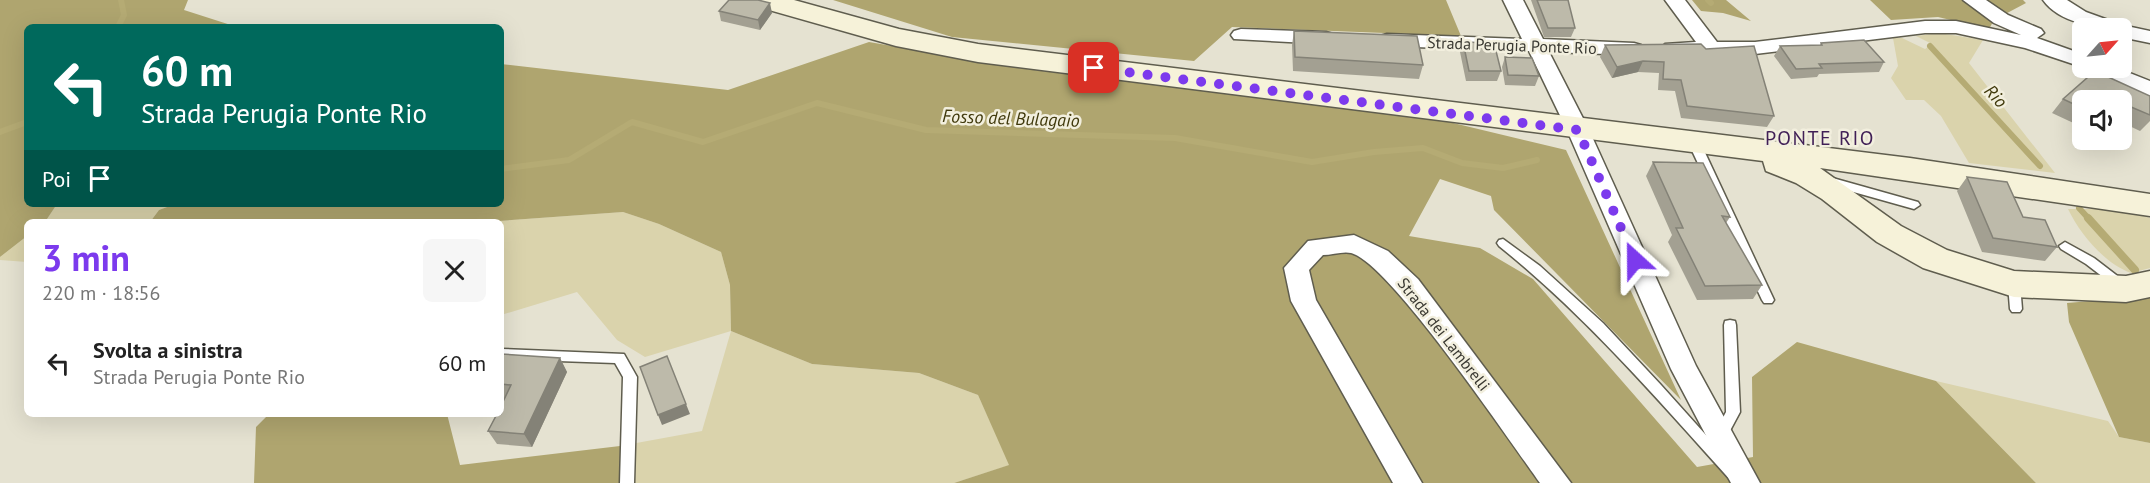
<!DOCTYPE html>
<html lang="it">
<head>
<meta charset="utf-8">
<style>
  body { margin:0; font-family:"PT Sans",sans-serif; background:#f6f6f6; color:#222; height:100vh; display:flex; flex-direction:column; font-size:22px; white-space:nowrap }
  * { box-sizing:border-box; margin:0 }
  p { font-size:20px; color:#767676 }
  .icon { flex:none; width:33px; height:33px; fill:none; stroke:currentColor; stroke-width:2; stroke-linecap:round; stroke-linejoin:round }
  .map { position:relative; flex:1; overflow:hidden }
  .sheet { position:absolute; left:24px; top:219px; width:480px; height:198px; display:flex; flex-direction:column; background:#fff; border-radius:9px; box-shadow:0 6px 24px #0002 }
  .sheet>* { flex:none }
  .guide { position:absolute; left:24px; top:24px; width:480px; height:183px; border-radius:9px; box-shadow:0 6px 24px #0002; background:#00695c; color:#fff; overflow:hidden }
  .needle { width:39px; rotate:63deg }
  .fabs { position:absolute; left:2072px; top:18px; display:grid; gap:12px }
  .fabs a { display:grid; place-items:center; width:60px; height:60px; border-radius:9px; background:#fff; box-shadow:0 6px 24px #0002; font-size:30px }
  .pin { position:absolute; display:grid; place-items:center; width:51px; height:51px; color:#fff; margin:-26px; border-radius:12px; box-shadow:0 3px 9px #0006 }
  .me { position:absolute; width:66px; margin:-33px; rotate:336deg; stroke-linejoin:round; filter:drop-shadow(0 0 4px #0008) }
  .turn { display:flex; align-items:center; gap:21px; height:126px; padding:0 18px; font-size:27px }
  .turn .icon { width:78px; height:78px; stroke-width:2.5 }
  .turn b { display:block; font-size:42px; line-height:51px }
  .then { display:flex; align-items:center; height:57px; padding:0 18px; background:#0003; gap:12px; font-size:22px }
  .round { display:grid; place-items:center; flex:none; width:63px; height:63px; border-radius:9px; background:#f6f6f6 }
  .overview { display:flex; align-items:center; justify-content:space-between; height:102px; padding:0 18px }
  h1 { font-size:36px; font-weight:600; line-height:45px; color:#7c3aed }
  ul { padding:0; list-style:none }
  li { display:flex; align-items:center; gap:18px; height:84px; padding:0 18px }
  li div { flex:1 }
  li b { display:block; font-size:22px }
  li em { font-style:normal }
  .map>svg:first-child { display:block }
  .green { fill:#dad3ac }
  .forest { fill:#afa56f }
  .lines { fill:none; stroke-linecap:round; stroke-linejoin:round }
  .stream-far1 { stroke:#b5ab74; stroke-width:6 }
  .stream { stroke:#b5ab74; stroke-width:8 }
  .service-casing { stroke:#5f5d4e; stroke-width:3 }
  .minor-casing { stroke:#5f5d4e; stroke-width:3 }
  .secondary-casing { stroke:#5f5d4e; stroke-width:3 }
  .service { fill:#fff; fill-rule:evenodd }
  .minor { fill:#fff; fill-rule:evenodd }
  .secondary { fill:#f6f2d9; fill-rule:evenodd }
  .wall { fill:#a3a092 }
  .shaded-wall { fill:#848277 }
  .building { fill:#bdbaaa; stroke:#848277; stroke-width:1.5 }
  .route { stroke:#7c3aed; stroke-width:10; stroke-dasharray:0 18 }
  .labels { text-anchor:middle; dominant-baseline:central; stroke-width:5; stroke-linejoin:round; paint-order:stroke }
  .street-label { font-size:16px; fill:#393831; stroke:#f2efde }
  .water-label { font-size:18px; font-style:italic; fill:#40390c; stroke:#f2efde }
  .quarter-label { font-size:20px; letter-spacing:1.5px; fill:#401f56; stroke:#f2efde }
</style>
</head>
<body>
<div class="map">
<svg width="2150" height="483" viewBox="0 0 2150 483">
  <rect width="100%" height="100%" fill="#e5e2d1"/>
  <!-- green -->
  <path class="green" d="M1939,33L1983,40L1969,63L2055,173L1969,163L1941,116L1924,100H1906L1891,78L1898,66L1893,38H1902L1925,49L1932,44L1916,36Z
    M57,204H175L159,210L150,222H45Z
    M2068,209H2124L2150,218V268L2131,273C2104,263 2080,234 2068,209Z
    M623,212L659,224L721,252L730,285L731,331L812,364L919,373L978,395L1010,465L954,483H621L620,446L702,431L731,331L645,357L617,340L577,292L501,315V222H485Z
    M27,236V262L0,260V257Z
    M1936,381L2108,421L2119,437L2150,443V483H2036Z"/>
  <!-- forest -->
  <path class="forest" d="M0,0H188L184,10L237,27H27V204H57L45,222H27V236L0,257Z
    M833,0H1446L1461,36L1232,27L1194,61L952,37Z
    M1692,0H1726L1751,21L1723,13L1701,11Z
    M1870,0H2023L2026,3L1994,20L1989,29L1938,17L1891,20Z
    M869,42L1019,68L1449,122L1566,150L1681,400L1494,210L1491,196L1440,179L1409,236L1480,248L1533,279L1697,467L1753,457L1752,377L1797,342L1936,381L2036,483H954L1009,465L978,395L919,373L812,364L731,331L730,285L721,252L659,224L623,212L485,222H150L159,210L175,204H501V64L728,90Z
    M2150,296V443L2119,437L2069,322L2067,303Z
    M269,414H447L460,465L620,446L621,483H254L256,427Z"/>
  <g class="lines">
    <!-- stream-far1 -->
    <path class="stream-far1" d="M1708,0L1711,3
      M118,27L124,15L121,0
      M1930,46L2040,166
      M0,132L27,122
      M501,169L569,160L632,122L703,142L817,103L926,130L1175,138L1312,162L1374,152L1423,148L1462,163L1503,168L1537,160
      M2079,208L2089,219"/>
    <!-- stream -->
    <path class="stream" d="M2088,218L2135,270"/>
    <defs>
      <path id="service" d="M1694,138L1700,142L1774,300L1772,303H1764L1762,300L1688,142Z
        M1829,177L1918,202L1920,205L1914,209L1825,184L1823,181Z
        M1503,239L1540,266L1603,323L1661,385L1749,483H1733C1658,400 1586,316 1499,246L1497,243L1499,240Z
        M2065,242L2094,258L2124,281L2126,284L2124,287H2116L2086,264L2061,249L2059,246Z
        M2014,279L2018,281L2020,284L2022,309L2020,312H2012L2010,309L2008,284L2010,281Z
        M1730,320L1735,321L1736,325L1740,412L1725,440L1720,442L1715,440L1713,436L1726,412L1724,325L1725,321Z
        M501,349L624,354L637,377L634,483H620L623,377L615,363L501,359Z"/>
      <path id="minor" d="M1503,0H1523L1543,39L1634,43L1641,45L1644,49L1641,53L1634,55L1549,52L1589,130L1696,366L1760,483H1731L1671,369L1567,130L1529,51L1387,46L1380,44L1377,40L1380,36L1387,34L1522,39Z
        M1665,0H1685L1717,42H1755L1925,21H1956L2021,35L1994,23L1963,0H1986L2008,15L2041,29L2044,33L2037,38L2082,54V67L2025,48L1956,33H1925L1755,54H1672L1665,52L1662,48L1665,44L1696,42Z
        M2043,0H2067L2086,12L2122,25L2150,31V43L2121,37V28C2096,28 2059,23 2043,0Z
        M1241,29L1326,32L1333,34L1336,38L1333,42L1326,44L1234,39L1231,35L1234,31Z
        M2089,68H2117L2150,81V96L2092,73Z
        M1354,235L1388,251L1418,279L1571,483H1540C1511,443 1389,262 1351,253C1343,251 1332,255 1323,255L1309,270L1316,300L1422,483H1393L1291,301L1284,268L1308,241Z"/>
      <path id="secondary" d="M751,0H794L899,29L978,44L1910,158L2150,194V216L1820,168L1901,226L1947,250L2014,271L2126,276L2150,271V297L2126,302L2014,297L1923,268L1877,242L1822,199L1796,183L1766,171L1763,161L978,62L896,46L755,6Z"/>
    </defs>
    <!-- service casing -->
    <use href="#service" class="service-casing"/>
    <!-- minor casing -->
    <use href="#minor" class="minor-casing"/>
    <!-- secondary casing -->
    <use href="#secondary" class="secondary-casing"/>
    <!-- service -->
    <use href="#service" class="service"/>
    <!-- minor -->
    <use href="#minor" class="minor"/>
    <!-- secondary -->
    <use href="#secondary" class="secondary"/>
  </g>
  <!-- wall -->
  <path class="wall" d="M1531,0H1568L1575,28L1571,37H1544Z
    M719,11L772,13L760,30L721,21Z
    M1294,31L1423,65L1419,79L1293,71L1292,45Z
    M1463,42L1501,71L1497,81H1466L1460,52Z
    M1821,43L1884,62L1879,72L1819,74L1817,77L1791,79L1774,56L1780,46L1820,45Z
    M1605,45L1706,49L1774,116L1767,127L1681,118L1675,91L1658,90L1659,73L1638,72L1612,78L1600,57Z
    M1505,57L1539,76L1535,86L1505,85L1502,67Z
    M2150,96V121L2140,131L2121,122V100H2082V127L2052,113L2063,99Z
    M1653,162L1730,217L1726,223L1762,285L1753,299L1697,300L1668,242L1672,235L1646,176Z
    M1967,177L2023,217L2057,247L2045,261L1982,252L1957,191Z
    M501,354L560,358L567,372L532,447L497,444L488,431L505,398L501,397Z"/>
  <!-- shaded-wall -->
  <path class="shaded-wall" d="M770,3L772,13L760,30L758,20Z
    M1643,61L1638,72L1612,78L1617,67Z
    M560,358L567,372L532,447L524,434Z
    M686,404L690,414L662,425L658,415Z"/>
  <!-- building -->
  <path class="building" d="M729,0H758L770,3L758,20L719,11Z
    M1537,0H1568L1575,28H1548Z
    M1294,31L1417,36L1423,65L1295,57Z
    M1864,40L1884,62L1819,64L1822,68L1796,69L1780,46L1822,45L1821,43Z
    M1463,42L1494,43L1501,71H1469Z
    M1701,44L1706,49L1754,46L1774,116L1687,106L1681,80L1663,79L1664,62L1643,61L1617,67L1605,45Z
    M1505,57L1532,58L1539,76L1508,75Z
    M2095,71L2150,96V115L2131,107L2121,117V100H2082V108L2063,99Z
    M1653,162L1703,163L1730,217L1722,216L1762,285L1705,286L1676,228H1683Z
    M1967,177L2007,182L2023,217L2045,220L2057,247L1993,238Z
    M501,354L560,358L524,434L488,431L497,414H501V406L511,385L501,384Z
    M667,356L686,404L658,415L640,367Z"/>
  <g class="lines">
    <!-- route -->
    <path class="route" d="M1094,68L1578,130L1635,260"/>
  </g>
  <g class="labels">
    <!-- street labels -->
    <g class="street-label">
      <text transform="translate(1512 45) rotate(2)">Strada Perugia Ponte Rio</text>
      <text transform="translate(1444 334) rotate(52)">Strada dei Lambrelli</text>
    </g>
    <!-- water labels -->
    <g class="water-label">
      <text transform="translate(1996 96) rotate(47)">Rio</text>
      <text transform="translate(1011 118) rotate(2)">Fosso del Bulagaio</text>
    </g>
    <!-- quarter labels -->
    <g class="quarter-label">
      <text x="1820" y="138">PONTE RIO</text>
    </g>
  </g>
</svg>
<div class="fabs">
<a><svg class="needle" viewBox="-14 -14 28 28"><path d="M0-13l5 13h-10z" fill="#e53935"/><path d="M0 13l5-13h-10z" fill="#767676"/></svg></a>
<a><svg class="icon" aria-label="sound" viewBox="0 0 24 24"><path d="M4 9h4l5-4v14l-5-4H4zM17 9q2 3 0 6"/></svg></a>
</div>
<div class="pin" style="left:1094px;top:68px;background:#d93025"><svg class="icon" aria-label="arrive" viewBox="0 0 24 24"><path d="M6 21V4h12l-3 4 3 4H6"/></svg></div>
<svg class="me" style="left:1635px;top:260px" viewBox="-20 -20 40 40"><path d="M0-17L14 15 0 8-14 15z" fill="#7c3aed" stroke="#fff" stroke-width="4"/></svg>
<div class="guide">
<div class="turn"><svg class="icon" aria-label="left" viewBox="0 0 24 24"><path d="M17 20v-9H6M10 6l-5 5 5 5"/></svg><div><b>60 m</b>Strada Perugia Ponte Rio</div></div>
<div class="then">Poi<svg class="icon" aria-label="arrive" viewBox="0 0 24 24"><path d="M6 21V4h12l-3 4 3 4H6"/></svg></div>
</div>
<section class="sheet">
<div class="overview"><div><h1>3 min</h1><p>220 m · 18:56</p></div><a class="round"><svg class="icon" aria-label="close" viewBox="0 0 24 24"><path d="M6 6l12 12M18 6L6 18"/></svg></a></div>
<ul>
<li><svg class="icon" aria-label="left" viewBox="0 0 24 24"><path d="M17 20v-9H6M10 6l-5 5 5 5"/></svg><div><b>Svolta a sinistra</b><p>Strada Perugia Ponte Rio</p></div><em>60 m</em></li>
</ul>
</section>
</div>
</body>
</html>
